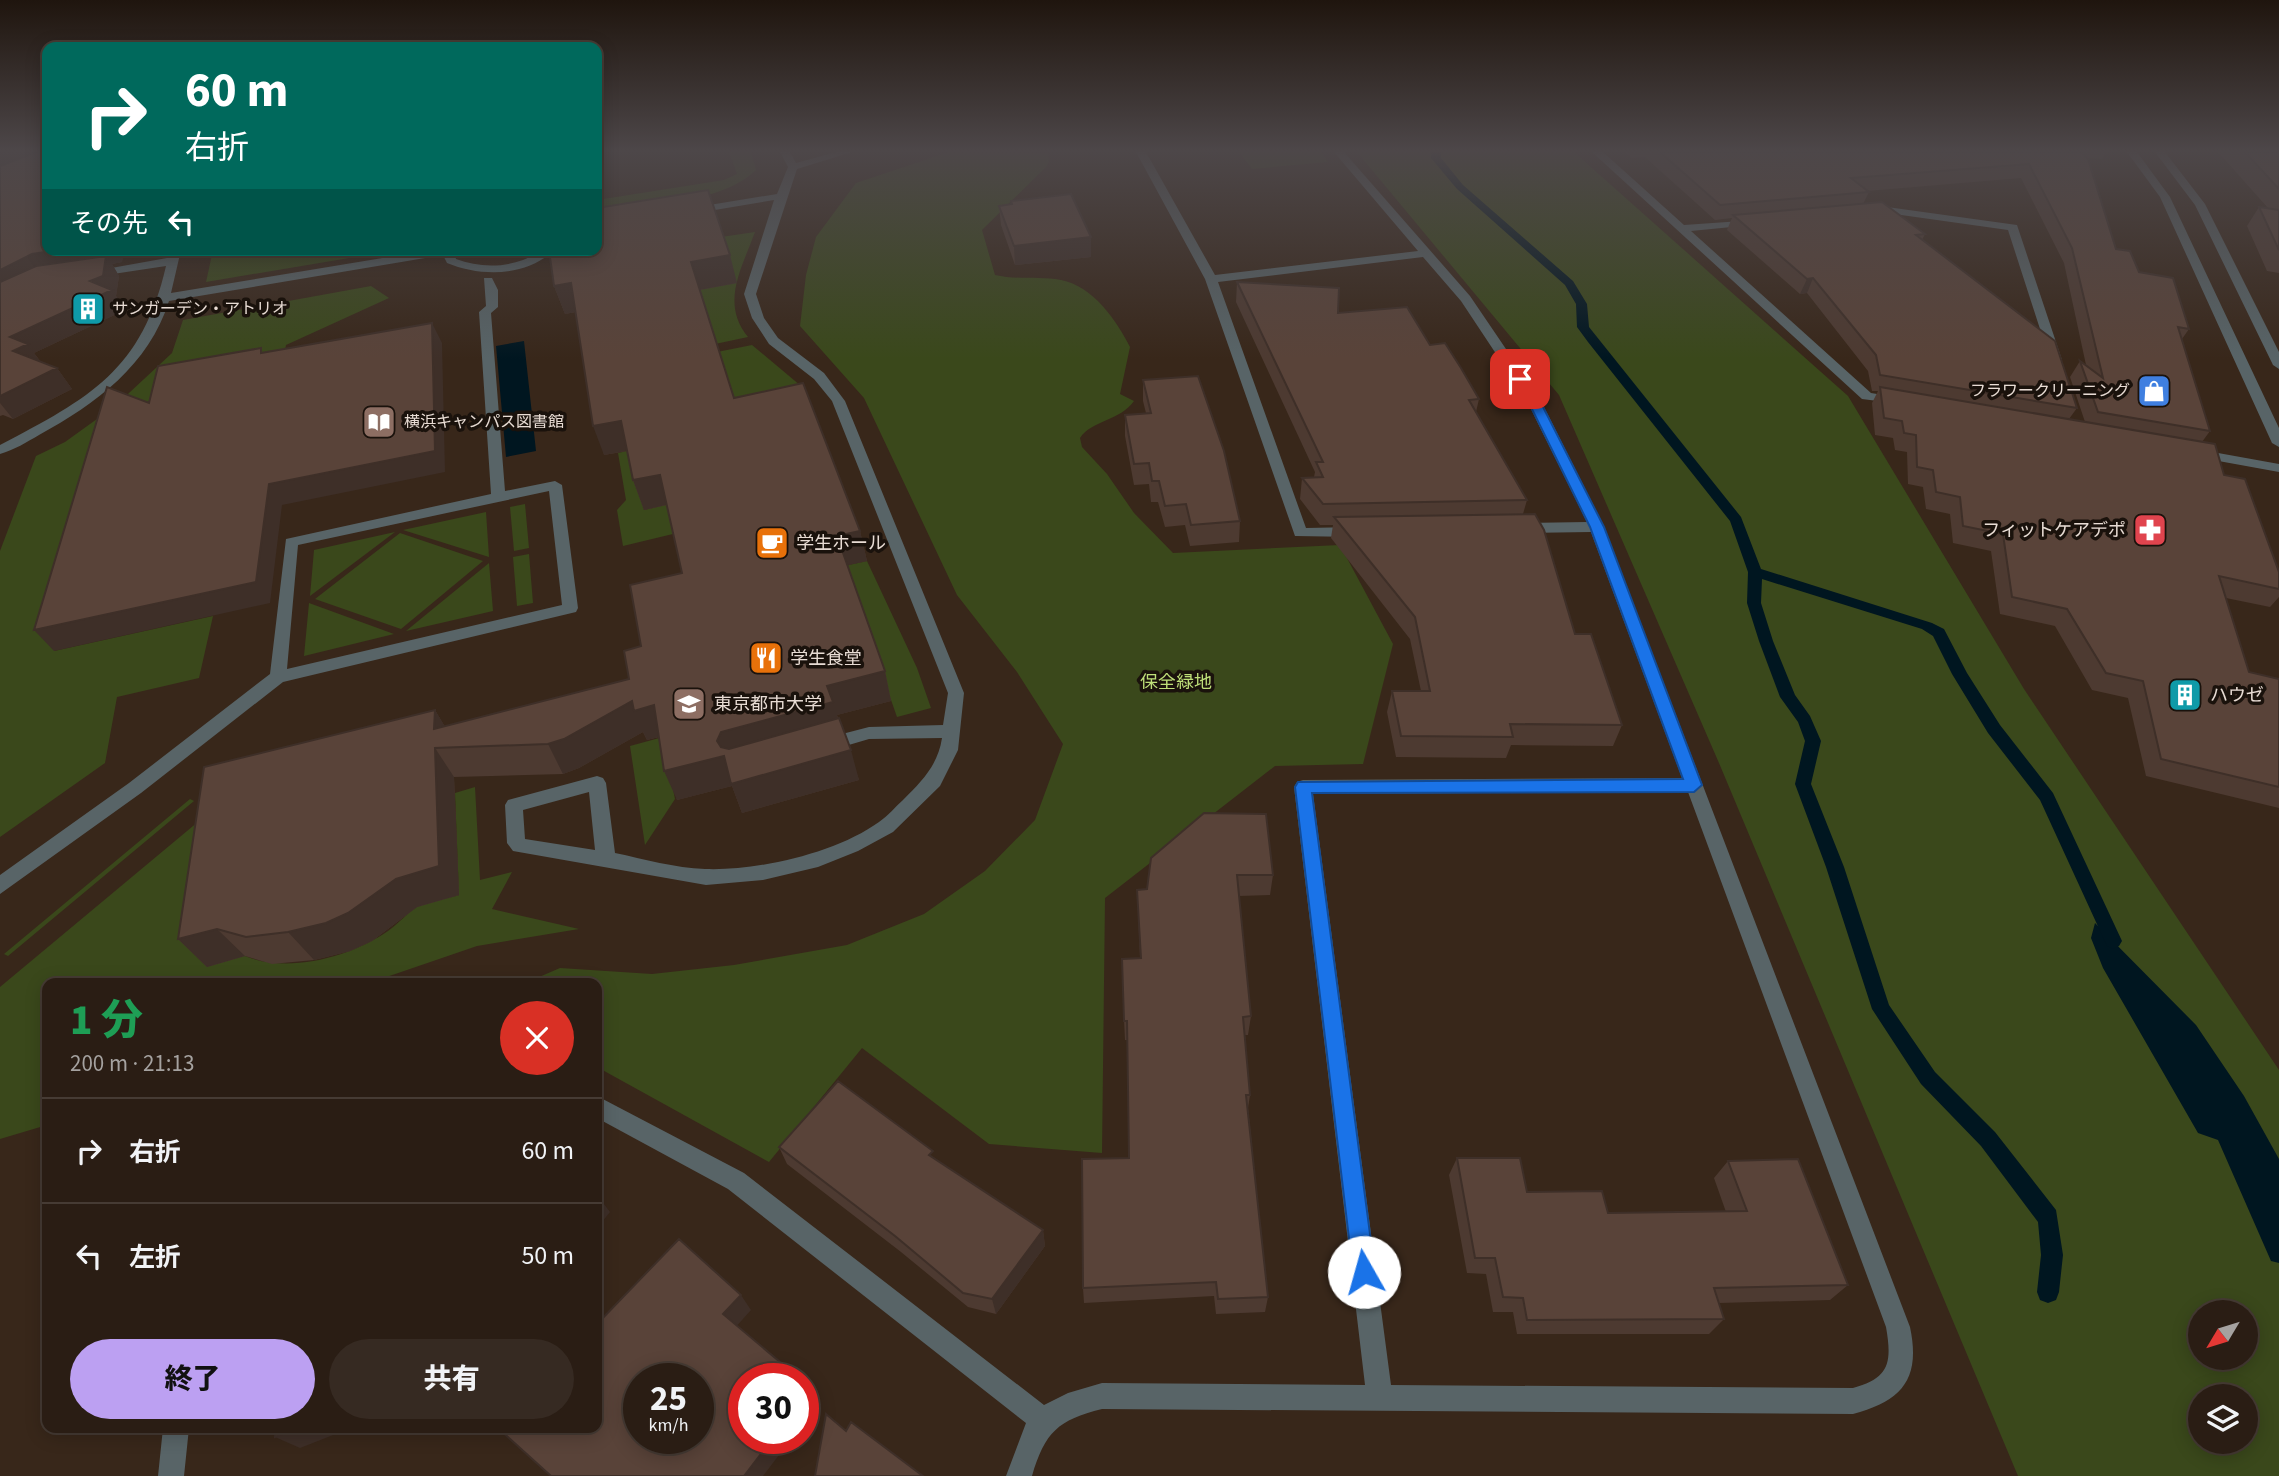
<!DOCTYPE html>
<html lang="ja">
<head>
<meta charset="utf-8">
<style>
  body { margin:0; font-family:"Source Sans 3","Noto Sans JP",sans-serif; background:#362a22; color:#f1f3f6; height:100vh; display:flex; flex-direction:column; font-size:26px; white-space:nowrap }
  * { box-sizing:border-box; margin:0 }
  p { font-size:23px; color:#a5a2a0 }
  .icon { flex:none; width:38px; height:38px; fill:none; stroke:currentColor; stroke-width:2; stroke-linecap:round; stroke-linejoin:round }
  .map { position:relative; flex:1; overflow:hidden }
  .side { position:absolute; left:42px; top:978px; width:560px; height:455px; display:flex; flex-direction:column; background:#2a1d14; border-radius:14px; box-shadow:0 4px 18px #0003,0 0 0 2px #463b34 }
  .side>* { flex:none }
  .hud { position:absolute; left:42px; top:42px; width:560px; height:214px; border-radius:14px; box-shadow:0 4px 18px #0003,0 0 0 2px #463b34; background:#00695c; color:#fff; overflow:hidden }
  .needle { width:46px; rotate:232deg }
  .fabs { position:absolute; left:2188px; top:1300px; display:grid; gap:14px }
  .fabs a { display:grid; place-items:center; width:70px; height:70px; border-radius:50%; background:#2a1d14; box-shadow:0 4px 18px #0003,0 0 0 2px #463b34; font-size:35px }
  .speed { position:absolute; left:623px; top:1363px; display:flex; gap:14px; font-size:35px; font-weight:700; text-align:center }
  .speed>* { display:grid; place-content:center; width:91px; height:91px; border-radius:50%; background:#2a1d14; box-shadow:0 4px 18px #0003,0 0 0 2px #463b34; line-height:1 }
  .speed small { font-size:18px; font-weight:400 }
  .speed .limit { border:10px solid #d22; background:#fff; color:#111 }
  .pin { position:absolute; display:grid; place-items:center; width:60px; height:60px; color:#fff; margin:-30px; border-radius:14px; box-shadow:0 4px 10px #0006 }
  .me { position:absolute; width:77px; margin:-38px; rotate:353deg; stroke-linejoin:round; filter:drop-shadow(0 0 5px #0008) }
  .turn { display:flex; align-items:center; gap:24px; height:147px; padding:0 28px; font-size:32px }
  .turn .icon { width:91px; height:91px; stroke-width:2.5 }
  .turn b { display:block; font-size:49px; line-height:60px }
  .then { display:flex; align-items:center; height:66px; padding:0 28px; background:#0003; gap:14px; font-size:26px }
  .round { display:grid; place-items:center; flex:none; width:74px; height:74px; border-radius:37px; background:#362a22 }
  .head { display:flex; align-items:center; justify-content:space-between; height:119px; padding:0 28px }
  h1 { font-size:42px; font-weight:800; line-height:52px; color:#1e9e55 }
  .primary-button { display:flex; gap:14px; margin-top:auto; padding:14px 28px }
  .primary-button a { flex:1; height:80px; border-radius:42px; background:#bca0f2; color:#111; font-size:28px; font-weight:800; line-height:80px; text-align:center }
  .primary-button a+a { background:#362a22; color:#f1f3f6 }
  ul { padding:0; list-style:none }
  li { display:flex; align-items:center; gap:21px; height:105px; padding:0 28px; border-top:2px solid #463b34 }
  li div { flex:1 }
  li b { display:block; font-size:26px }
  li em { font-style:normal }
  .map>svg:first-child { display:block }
  .green { fill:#3a481b; fill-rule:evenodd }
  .water { fill:#001620 }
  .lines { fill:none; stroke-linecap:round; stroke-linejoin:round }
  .stream { fill:#001620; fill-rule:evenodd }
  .minor { fill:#586467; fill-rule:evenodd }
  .wall { fill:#4d3a31; fill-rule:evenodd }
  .shaded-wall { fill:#3e2f28 }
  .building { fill:#594339; stroke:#3e2f28; stroke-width:2; fill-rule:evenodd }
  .route { fill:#1a73e8; stroke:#114b97; stroke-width:2 }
  .labels { text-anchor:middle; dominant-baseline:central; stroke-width:7; stroke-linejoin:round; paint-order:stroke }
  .far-poi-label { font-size:16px; fill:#e8dcd4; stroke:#1a120c; text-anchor:start }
  .poi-label { font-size:18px; fill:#e8dcd4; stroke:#1a120c; text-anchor:start }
  .park-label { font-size:18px; fill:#bedf79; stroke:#1a120c }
</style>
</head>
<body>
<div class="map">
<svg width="2279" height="1476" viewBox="0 0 2279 1476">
  <rect width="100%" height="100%" fill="#38271a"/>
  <!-- green -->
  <path class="green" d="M729,152H751L756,170C721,204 644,205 597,212V200L724,180L737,174Z
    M949,152L1048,153L1049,162L1046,167L982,230L995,275C1017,280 1039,276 1061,280C1093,286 1117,321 1130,347L1120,394L1134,401C1120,421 1092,420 1080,438L1082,447L1107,474L1134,513L1173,553L1340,545L1393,644L1363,764L1275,766L1105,898L1102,1153L989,1144L862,1048L769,1162L597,1067V984H523L560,968L652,974L734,965L847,945L924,914L985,871L1035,820L1063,744L1017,672L957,595L864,398L800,326L806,275L816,237L856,183Z
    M1239,152H1321L1328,162L1252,169Z
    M1357,152H1574L1848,396L2024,689L2279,1070V1476H2018L1719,763L1559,395ZM2200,1312H2245V1358H2200ZM2200,1396H2245V1442H2200Z
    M755,232C742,268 720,303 748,337L715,344L699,290L721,237Z
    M213,250H397L206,282Z
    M371,286L389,298L286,345L282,366L54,651L213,616L199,678L117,697L105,763L0,837V551L36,456L65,442L115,406L172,353L183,320Z
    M752,345L801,386L734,425L717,352Z
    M631,450L644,510L670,504L677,533L623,546L617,510L626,500L618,453Z
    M525,504L529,548L514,551L510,507Z
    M486,512L489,557L403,530Z
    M395,532L310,596L314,550Z
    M400,533L483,561L401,629L315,599Z
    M529,554L533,603L517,606L513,557Z
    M867,561L917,668L931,708L897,717L844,566Z
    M489,563L493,611L406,631Z
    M309,603L394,634L304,656Z
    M663,737L675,799L645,845L630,746Z
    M475,787L480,880L512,872L492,909L579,929L477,946L369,983L47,984V1125L0,1139V987L229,796L245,956C289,974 350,957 388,931C398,924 407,913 417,907C429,901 446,899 459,895L455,793Z
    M190,799L194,801L8,956L4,954Z"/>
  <!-- water -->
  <path class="water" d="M524,341L536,451L506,457L496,346Z
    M2095,923L2196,1025L2244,1096L2279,1159V1263L2271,1261L2218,1140L2198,1133L2103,968L2091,938Z"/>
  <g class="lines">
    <!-- stream -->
    <path class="stream" d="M1431,152H1441V158L1463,185L1573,281L1587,304L1589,327L1741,517L1761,569L1932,623L1944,629L1967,673L2000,725L2053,793L2122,941L2119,946L2113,949L2107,946L2040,800L1988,733L1952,674L1933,636L1922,629L1762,579L1761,603L1773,641L1795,695L1810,716L1821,741L1811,784L1844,867L1889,1005L1935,1072L1995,1132L2056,1210L2063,1255L2059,1292L2056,1300L2048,1303L2040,1300L2037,1292L2041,1255L2038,1222L1981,1146L1921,1084L1872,1009L1826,867L1795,784L1805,741L1798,722L1780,697L1759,641L1747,603L1748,572L1730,521L1588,342L1577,327L1576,304L1565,285L1457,189L1431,158Z"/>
    <!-- minor -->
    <path class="minor" d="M780,152H790L796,163L836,152H852L797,169L756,294L764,318L778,338L824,373L845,401L964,693L958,750L940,786L893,832L858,851L818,867L763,880L706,885L513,851L507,843L505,805L508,800L597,776L603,778L606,783L615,853C644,859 675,868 705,869C758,871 836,853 879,822C888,816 895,807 903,800C922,781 938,765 942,738L869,739L825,752L819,750L816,745L819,740L869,727L943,725L948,693L832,401L814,379L769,344L752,318L744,294L774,200L691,214L686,211L691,208L777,194L788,167ZM589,792L595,850L525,839L523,810Z
      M1136,152H1146L1215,275L1418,251L1334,152H1344L1470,296L1540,399L1604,527L1910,1327C1921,1379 1902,1401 1853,1414L1102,1409C1058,1420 1045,1432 1032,1476H1006L1026,1423L728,1189L597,1118V1096L744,1173L1044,1405L1068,1393L1102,1383L1365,1385L1294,787L1297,782L1303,780L1682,778L1591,532L1520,533L1513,528L1520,523L1587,522L1526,399L1461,301L1423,257L1218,282L1306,528L1356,527L1363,532L1356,537L1295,536L1205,279ZM1688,792L1886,1327C1892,1362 1890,1378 1853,1388L1391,1385L1313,794Z
      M1592,152H1603L1684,225L1756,220V224L1752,225L1691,231L1871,393L1901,398V404L1862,399Z
      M2127,152H2137L2170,197L2279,428V447L2272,443L2160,197Z
      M2155,152H2165L2205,204L2279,352V369L2273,365L2195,205Z
      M1887,207L2017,225L2062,360L2060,363L2056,364L2050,360L2008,230L1887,213L1870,214L1865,211L1870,208Z
      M169,250H181L171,293L431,250H458L454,253L456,259C477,267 501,268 523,260C535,255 541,250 554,250C526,277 481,277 447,263L443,255L169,301C149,365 96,404 39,435C27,442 14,450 0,454V445C90,398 142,370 166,266L93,277L87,274L89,272L167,258Z
      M484,278H492L498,290V307L491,313L505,491L555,481L562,485L578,608L576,612L283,682L141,793L0,894V875L129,783L270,674L286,539L491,494L479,312L486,306ZM549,491L562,605L287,669L298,545Z
      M2196,449L2279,464V472L2191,456L2189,453Z
      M163,1428H189L184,1476H158Z"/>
  </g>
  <!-- wall -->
  <path class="wall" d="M0,152L47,250H124L122,262L112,264L119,276L116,296L125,310L34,353L41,362L57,368L72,389L13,419L3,415L0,416Z
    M1625,152H2106L2102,159L2087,158L2116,249L2139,272L2189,329L2182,339L2210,431L2202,442L2224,475L2279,572V597L2270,607L2226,598L2249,672L2279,679V808L2146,776L2128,698L2092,690L2055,626L2000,614L1991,551L1953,543L1950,514L1926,509L1923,487L1908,484L1907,452L1895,450L1893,438L1875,435L1872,403L1878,391H1872L1868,371L1807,293L1800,294L1727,230L1732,218L1715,220L1645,157L1632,158ZM2021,178L2064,263L2086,365L2080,361L2070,377L2085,422L2069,419L2077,408L1922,240L1925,234L1863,204L1869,192L1867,191Z
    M2218,152H2279V273L2267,271L2247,226L2259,207L2268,208Z
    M1011,201L1091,257L1015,265L1001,225L999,206L1011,204Z
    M1237,282L1338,313L1430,345L1479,399L1476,412L1527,500L1523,514L1575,634L1622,725L1613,746L1511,745L1506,758L1396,757L1387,712L1392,691H1421L1410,639L1331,538L1333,525H1320L1300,499L1302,478L1314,477L1315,472L1236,302Z
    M737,283L700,290L734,398L860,531L867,561L847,565L885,671L891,701L837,715L859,780L742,813L732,786L677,800L659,737L647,740L643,732L579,768L563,774L454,777L459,895L417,907L372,941L350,951L314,960L272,964L245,956L207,967L178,939L435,710L445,727L629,679L641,646L682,573L667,505L644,510L633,480L627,451L604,455L576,312L565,314L554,286Z
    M1143,380L1240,521L1239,542L1190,546L1185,525L1165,527L1158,502H1151L1149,484L1134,485L1125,436V415L1146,413L1143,401Z
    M1151,858L1273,875L1270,895L1239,896L1251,1016L1248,1035H1245L1250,1095L1248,1108L1268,1297L1265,1312L1216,1314L1214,1296L1084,1303L1083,1288L1129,1158L1128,1040H1125L1122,978L1140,958L1137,890L1147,889Z
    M779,1147L935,1159L1043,1230L1045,1246L996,1314L968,1307L901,1252L787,1164Z
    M1457,1158L1527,1192L1608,1213L1726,1212L1714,1178L1728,1161L1848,1285L1830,1300L1719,1303L1724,1319L1709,1334H1517L1513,1312H1493L1486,1274L1467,1273L1449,1175Z"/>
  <!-- shaded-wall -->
  <path class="shaded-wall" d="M6,152H41L0,178V154Z
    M1091,237V257L1015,265L1014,246Z
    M59,250H124L122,262L112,264L119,276L116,296L125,310L34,353L43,365L13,351L0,297V270L32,254Z
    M730,255L737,283L699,290L691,262Z
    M1813,278L1807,293L1800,294L1807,279Z
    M571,283L581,311L565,314L554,286Z
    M432,323L442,343L445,472L282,505L270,603L54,651L34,630L269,484Z
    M57,368L72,389L13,419L0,403V396Z
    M621,421L631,450L604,455L593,426Z
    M660,475L670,504L644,510L633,480Z
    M860,531L867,561L844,566L837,536Z
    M885,671L891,701L837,715L841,732L851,750L859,780L742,813L732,786L677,800L664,771L717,741L721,732L827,686Z
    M632,701L654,705L666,735L647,740L643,732L579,768L563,774L548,744Z
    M435,710L453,740L434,729Z
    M435,748L454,777L459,895L417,907L372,941L350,951L314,960L288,932Z
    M217,929L245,956L207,967L178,939Z
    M597,1195L610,1212L597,1228Z
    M1043,1230L1045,1246L996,1314L992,1299Z
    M741,1295L751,1310L734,1329L723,1314Z
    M780,1362L790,1375L787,1379H777L772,1372Z
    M805,1398L814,1410L803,1424V1400Z
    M297,1428H351L300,1448L275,1437Z
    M773,1438H792L763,1476H744Z"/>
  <!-- building -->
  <path class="building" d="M36,152H47V250H59L32,254L0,270V166Z
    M1660,152H2082L2088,159L2116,249L2130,251L2139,272L2173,278L2189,329L2178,327L2210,431L2098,412L2080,361L2103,378L2072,248L2029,164L1851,178L1869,192L1720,205Z
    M2245,152H2279V189Z
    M708,190L730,255L691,262L734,398L803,383L860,531L837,536L885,671L827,686L833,702L721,732L717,741L721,747L729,749L839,718L851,750L731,784L724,756L664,771L654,705L634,711L632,701L564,739L548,744L435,748L439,866L396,879L348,913L326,923L288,932L246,937L217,929L178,939L204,767L435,710L434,729L629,679L624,651L641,646L630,585L682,573L660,475L633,480L621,421L593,426L571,283L554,286L549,250H597V208Z
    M1071,194L1091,237L1014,246L999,206L1012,204L1011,201Z
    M1882,202L1925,234L1916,235L2055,341L2077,408L1880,375L1876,355L1813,278L1807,279L1733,215Z
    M2259,207L2279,210V250Z
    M106,256L103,276L90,281L112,290L10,337L28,344L13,351L57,368L0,396V282L36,266Z
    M1237,282L1339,288L1338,313L1407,307L1430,345L1445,343L1461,368L1479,399L1469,400L1527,500L1323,504L1302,478L1323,477L1316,462H1323Z
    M432,323L435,451L269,484L256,582L34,630L107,387L149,403L158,366L261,348V353Z
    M1198,376L1224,451L1240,521L1191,525L1186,504L1165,506L1159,481H1152L1149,463L1134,464L1125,415L1151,413L1143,380Z
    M1880,387L2215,444L2224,475L2245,479L2279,572V589L2219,576L2249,672L2279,679V787L2161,759L2143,681L2106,673L2067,609L2012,597L2003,534L1963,526L1960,497L1936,492L1933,470L1917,467L1916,435L1904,433L1902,421L1884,418Z
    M1535,514L1544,530L1575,634H1591L1622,725L1510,724L1513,737L1401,736L1392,691H1430L1415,617L1334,517Z
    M1204,813L1266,814L1273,875H1237L1251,1016L1243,1017L1250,1095H1246L1268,1297L1218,1299L1216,1282L1083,1288L1082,1159L1129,1158L1127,1021H1124L1122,959L1141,958L1137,890L1147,889L1151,858Z
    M838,1081L933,1151L929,1155L1043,1230L992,1299L963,1293L895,1236L779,1147Z
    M1457,1158H1520L1527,1192L1602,1191L1608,1213L1747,1211L1728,1161L1798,1159L1848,1285L1714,1288L1724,1319L1527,1320L1523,1298L1503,1297L1495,1258H1475Z
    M679,1239L741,1295L723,1314L780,1362L772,1372L781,1379H744V1438H773L744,1476H551L498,1428H597V1324ZM639,1379H698V1438H639Z
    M826,1414L846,1431L851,1422L923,1476H815Z
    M276,1428H297L275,1437Z"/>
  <!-- sky -->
  <linearGradient id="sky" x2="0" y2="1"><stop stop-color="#1f150e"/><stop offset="0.42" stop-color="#4d4749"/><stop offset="1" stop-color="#4d4749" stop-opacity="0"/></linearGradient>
  <rect width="2279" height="359" fill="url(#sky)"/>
  <!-- route -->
  <path class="route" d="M1515,377H1524L1539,399L1604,527L1702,785L1694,792L1312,793L1375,1272L1372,1280L1364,1283L1356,1280L1353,1272L1295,787L1298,782L1683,779L1590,527L1527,399L1514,379Z"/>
  <!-- icons -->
  <defs>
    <symbol id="building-square" viewBox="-11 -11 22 22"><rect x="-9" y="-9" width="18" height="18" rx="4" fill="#0f9aa8" stroke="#1a120c"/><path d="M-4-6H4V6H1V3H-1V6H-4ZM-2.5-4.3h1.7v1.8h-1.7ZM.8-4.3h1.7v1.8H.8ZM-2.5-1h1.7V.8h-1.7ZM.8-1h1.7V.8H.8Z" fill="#fff"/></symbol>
    <symbol id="shop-square" viewBox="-11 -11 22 22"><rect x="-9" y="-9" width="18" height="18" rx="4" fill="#3f7fe0" stroke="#1a120c"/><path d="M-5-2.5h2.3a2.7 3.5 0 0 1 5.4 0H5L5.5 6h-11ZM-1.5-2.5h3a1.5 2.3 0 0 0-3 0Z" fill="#fff"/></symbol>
    <symbol id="library-square" viewBox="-11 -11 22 22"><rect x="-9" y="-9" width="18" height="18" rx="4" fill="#8d6e63" stroke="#1a120c"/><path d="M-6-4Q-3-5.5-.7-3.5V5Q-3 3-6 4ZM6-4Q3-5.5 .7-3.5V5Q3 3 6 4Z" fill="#fff"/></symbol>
    <symbol id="pharmacy-square" viewBox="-11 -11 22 22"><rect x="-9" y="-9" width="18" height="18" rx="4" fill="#e0444e" stroke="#1a120c"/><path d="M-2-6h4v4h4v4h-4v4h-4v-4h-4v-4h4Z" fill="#fff"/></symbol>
    <symbol id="cafe-square" viewBox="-11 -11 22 22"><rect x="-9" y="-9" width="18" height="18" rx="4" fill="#e8710a" stroke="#1a120c"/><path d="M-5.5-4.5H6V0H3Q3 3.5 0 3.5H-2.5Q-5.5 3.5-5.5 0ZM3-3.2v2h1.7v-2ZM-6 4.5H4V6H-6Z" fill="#fff"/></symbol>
    <symbol id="restaurant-square" viewBox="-11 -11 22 22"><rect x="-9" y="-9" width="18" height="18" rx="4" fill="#e8710a" stroke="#1a120c"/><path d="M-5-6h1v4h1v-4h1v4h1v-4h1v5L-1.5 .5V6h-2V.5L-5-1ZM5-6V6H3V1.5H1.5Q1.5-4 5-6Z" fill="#fff"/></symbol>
    <symbol id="university-square" viewBox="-11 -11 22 22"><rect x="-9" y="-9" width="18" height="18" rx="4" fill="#8d6e63" stroke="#1a120c"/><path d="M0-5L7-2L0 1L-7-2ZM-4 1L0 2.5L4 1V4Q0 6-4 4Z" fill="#fff"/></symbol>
  </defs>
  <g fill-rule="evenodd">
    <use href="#building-square" x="69" y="290" width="38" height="38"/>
    <use href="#shop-square" x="2135" y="372" width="38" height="38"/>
    <use href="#library-square" x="360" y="403" width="38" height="38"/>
    <use href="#pharmacy-square" x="2131" y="511" width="38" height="38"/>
    <use href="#cafe-square" x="753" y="524" width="38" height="38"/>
    <use href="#restaurant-square" x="747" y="639" width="38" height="38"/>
    <use href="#building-square" x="2166" y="676" width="38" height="38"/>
    <use href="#university-square" x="670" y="685" width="38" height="38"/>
  </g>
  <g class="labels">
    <!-- far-poi labels -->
    <g class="far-poi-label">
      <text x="112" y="309">サンガーデン・アトリオ</text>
      <text x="2130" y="391" text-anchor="end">フラワークリーニング</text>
      <text x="404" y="422">横浜キャンパス図書館</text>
    </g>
    <!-- poi labels -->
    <g class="poi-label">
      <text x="2126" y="530" text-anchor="end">フィットケアデポ</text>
      <text x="796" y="543">学生ホール</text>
      <text x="790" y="658">学生食堂</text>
      <text x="2210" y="695">ハウゼ</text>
      <text x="714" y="704">東京都市大学</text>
    </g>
    <!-- park labels -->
    <g class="park-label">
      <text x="1176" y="682">保全緑地</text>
    </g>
  </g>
</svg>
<div class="fabs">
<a><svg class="needle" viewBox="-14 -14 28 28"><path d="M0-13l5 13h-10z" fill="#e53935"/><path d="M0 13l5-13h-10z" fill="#a5a2a0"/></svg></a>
<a><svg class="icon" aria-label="layers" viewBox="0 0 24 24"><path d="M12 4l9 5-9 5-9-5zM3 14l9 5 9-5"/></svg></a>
</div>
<div class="speed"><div>25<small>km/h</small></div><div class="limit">30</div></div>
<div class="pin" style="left:1520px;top:379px;background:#d93025"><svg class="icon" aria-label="arrive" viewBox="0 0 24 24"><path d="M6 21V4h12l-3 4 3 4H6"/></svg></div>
<svg class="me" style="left:1364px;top:1272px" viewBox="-20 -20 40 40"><circle r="19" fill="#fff"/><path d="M0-13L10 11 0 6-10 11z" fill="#1a73e8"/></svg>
<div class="hud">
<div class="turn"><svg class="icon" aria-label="right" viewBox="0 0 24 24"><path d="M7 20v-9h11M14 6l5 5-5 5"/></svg><div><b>60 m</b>右折</div></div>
<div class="then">その先<svg class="icon" aria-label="left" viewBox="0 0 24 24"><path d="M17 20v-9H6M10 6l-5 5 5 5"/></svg></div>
</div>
<section class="side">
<div class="head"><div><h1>1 分</h1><p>200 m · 21:13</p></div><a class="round" style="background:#d93025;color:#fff"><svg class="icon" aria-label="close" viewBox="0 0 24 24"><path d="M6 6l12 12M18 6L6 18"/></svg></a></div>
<ul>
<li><svg class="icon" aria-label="right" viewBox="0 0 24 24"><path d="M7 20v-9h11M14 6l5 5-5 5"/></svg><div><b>右折</b></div><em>60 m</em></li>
<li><svg class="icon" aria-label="left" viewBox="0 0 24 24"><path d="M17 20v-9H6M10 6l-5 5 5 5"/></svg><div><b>左折</b></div><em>50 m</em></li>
</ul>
<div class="primary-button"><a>終了</a><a>共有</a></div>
</section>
</div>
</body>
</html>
